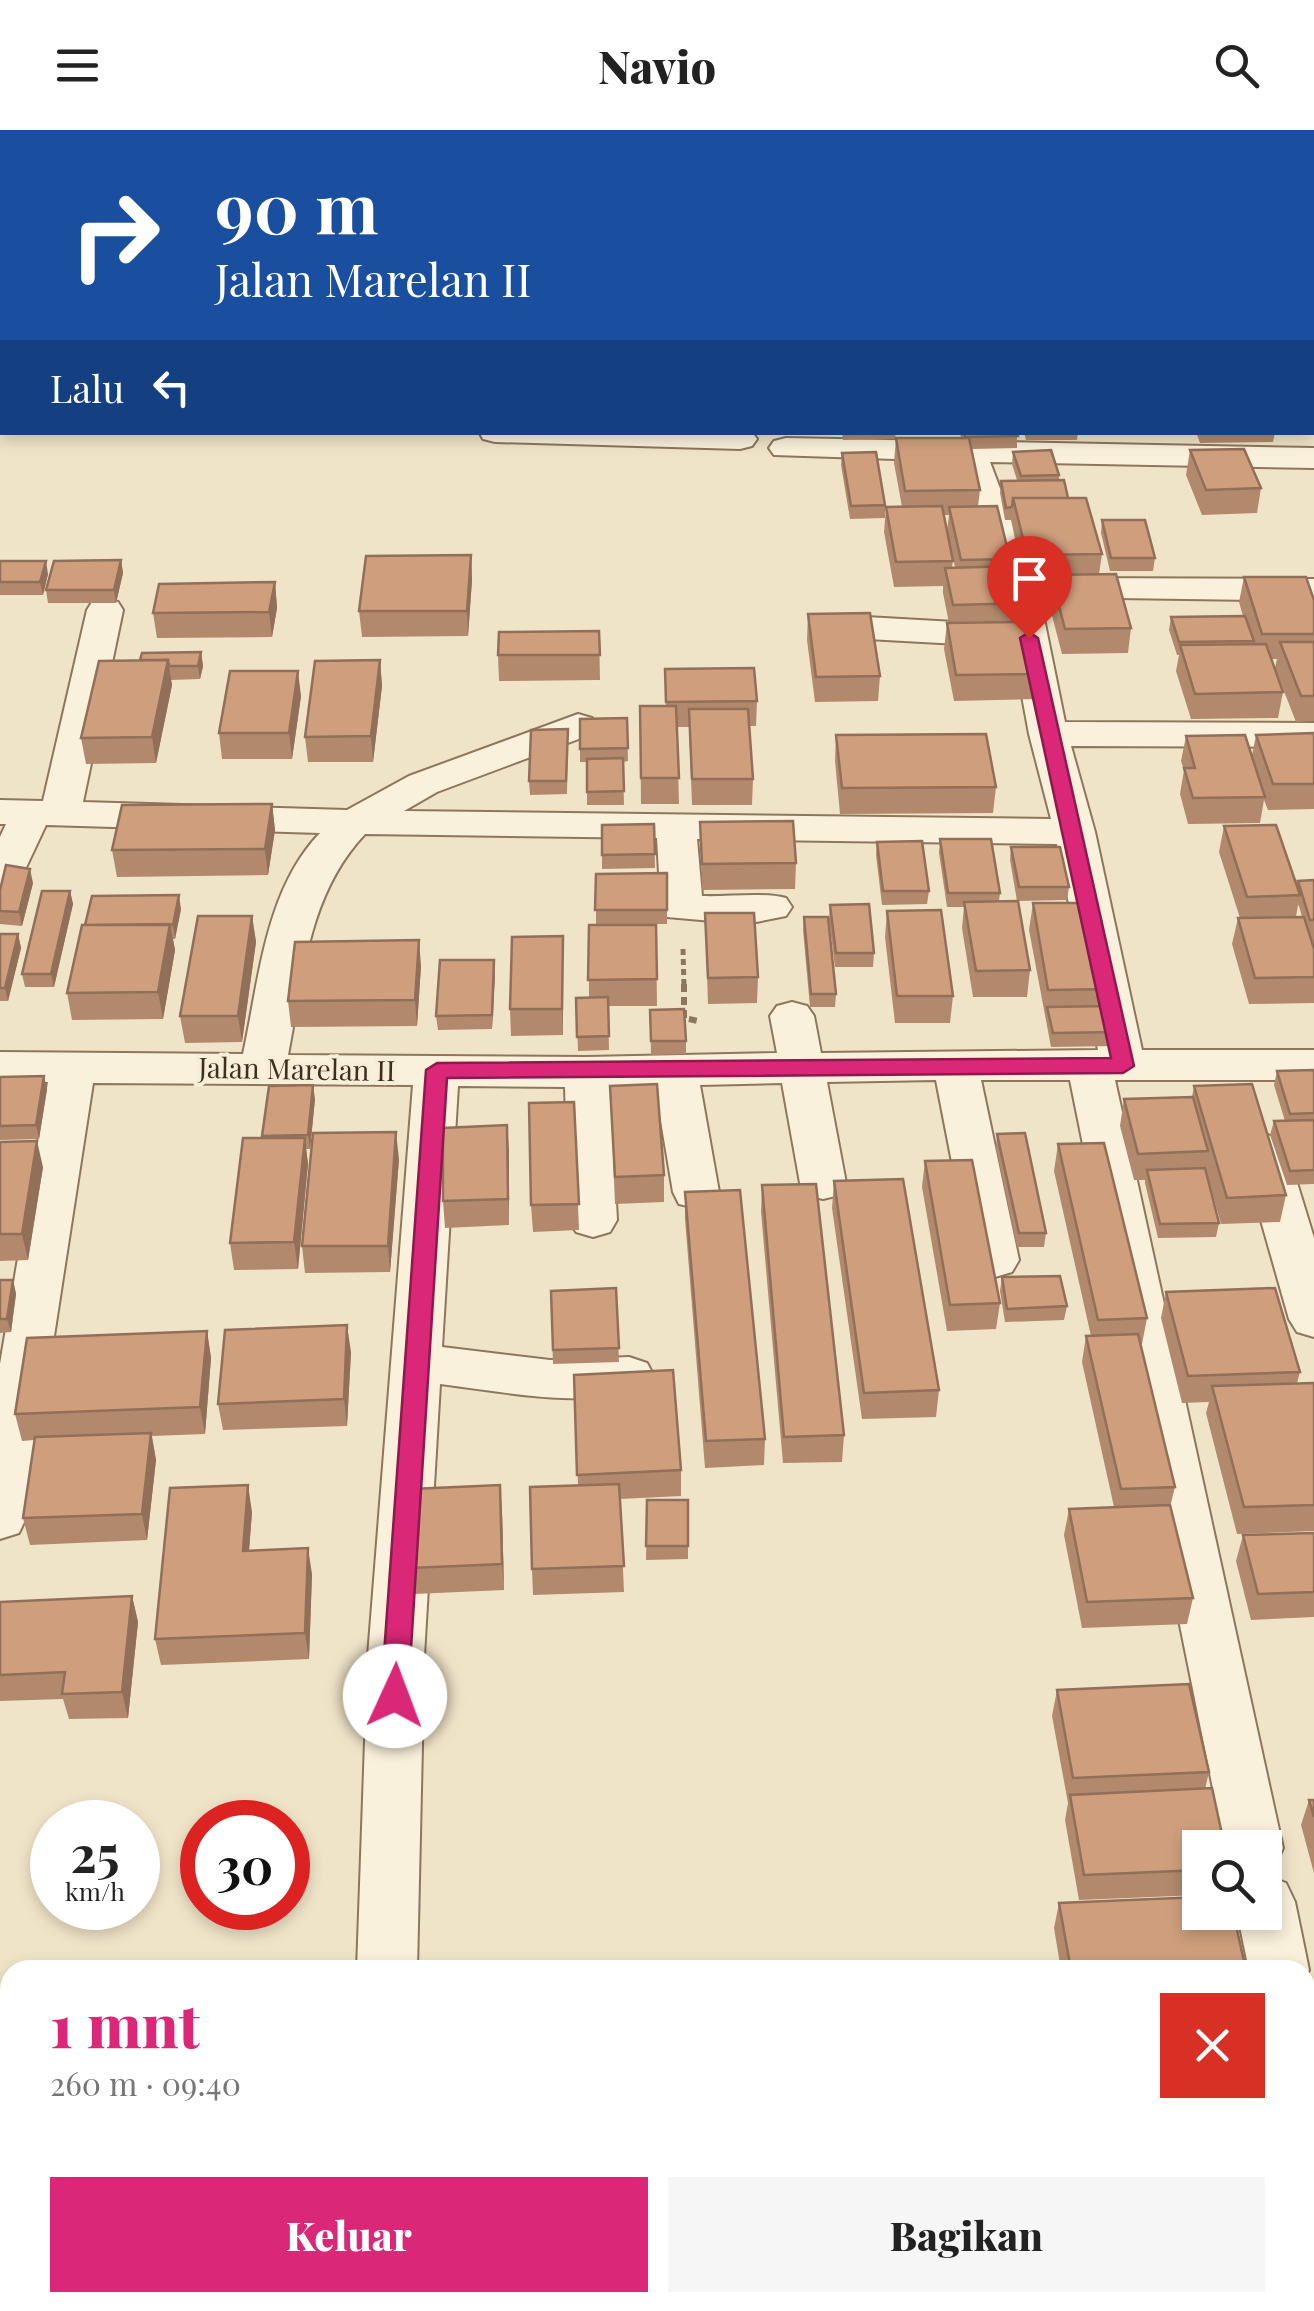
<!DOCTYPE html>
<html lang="id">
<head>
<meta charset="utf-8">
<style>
  body { margin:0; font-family:"Playfair Display",serif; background:#f6f6f6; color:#222; height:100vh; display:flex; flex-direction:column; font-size:38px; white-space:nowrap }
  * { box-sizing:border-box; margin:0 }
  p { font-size:32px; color:#767676 }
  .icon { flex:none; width:55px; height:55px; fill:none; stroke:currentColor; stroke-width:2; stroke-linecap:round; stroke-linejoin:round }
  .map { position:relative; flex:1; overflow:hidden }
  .side { position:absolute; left:0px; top:1830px; width:1315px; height:352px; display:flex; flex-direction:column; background:#fff; border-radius:30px 30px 0 0; box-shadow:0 5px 15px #0003 }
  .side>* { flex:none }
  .banner { position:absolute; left:0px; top:0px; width:1315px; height:305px; box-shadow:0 5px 15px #0003; background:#1a4fa0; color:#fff; overflow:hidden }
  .fabs { position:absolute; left:1182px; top:1700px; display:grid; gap:20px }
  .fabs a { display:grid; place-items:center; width:100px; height:100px; border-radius:0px; background:#fff; box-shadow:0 5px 15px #0003; font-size:50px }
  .speed { position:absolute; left:30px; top:1670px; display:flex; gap:20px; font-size:50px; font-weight:700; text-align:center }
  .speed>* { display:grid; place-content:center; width:130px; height:130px; border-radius:50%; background:#fff; box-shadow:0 5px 15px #0003; line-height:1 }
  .speed small { font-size:25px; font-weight:400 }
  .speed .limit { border:15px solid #d22; background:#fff; color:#111 }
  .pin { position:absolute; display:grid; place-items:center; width:85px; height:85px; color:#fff; margin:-102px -42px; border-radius:50% 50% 50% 0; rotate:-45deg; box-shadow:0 0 10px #0007 }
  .pin .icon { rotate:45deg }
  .me { position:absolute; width:110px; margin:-55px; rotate:2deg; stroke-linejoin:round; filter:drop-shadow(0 0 8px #0008) }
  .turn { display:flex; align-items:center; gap:35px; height:210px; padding:0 50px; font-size:45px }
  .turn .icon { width:130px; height:130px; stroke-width:2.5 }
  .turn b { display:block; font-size:70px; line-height:85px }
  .then { display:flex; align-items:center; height:95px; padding:0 50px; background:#0003; gap:20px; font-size:38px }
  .round { display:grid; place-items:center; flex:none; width:105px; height:105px; border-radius:0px; background:#f6f6f6 }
  .overview { display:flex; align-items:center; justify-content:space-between; height:170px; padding:0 50px }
  h1 { font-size:60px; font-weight:800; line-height:75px; color:#db2777 }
  .cta { display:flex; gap:20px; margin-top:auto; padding:20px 50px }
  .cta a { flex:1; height:115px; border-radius:0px; background:#db2777; color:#fff; font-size:40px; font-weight:800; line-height:115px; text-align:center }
  .cta a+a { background:#f6f6f6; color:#222 }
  header { display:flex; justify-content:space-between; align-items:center; height:130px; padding:0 50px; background:#fff; font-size:45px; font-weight:800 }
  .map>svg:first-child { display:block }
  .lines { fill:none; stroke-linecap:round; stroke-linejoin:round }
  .minor-casing { stroke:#8d765c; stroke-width:4 }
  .path-far1 { stroke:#8d765c; stroke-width:5; stroke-dasharray:6 4; stroke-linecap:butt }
  .path { stroke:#8d765c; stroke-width:6; stroke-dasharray:8 5; stroke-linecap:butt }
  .minor { fill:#faf1dc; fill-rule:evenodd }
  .wall { fill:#b2896c; fill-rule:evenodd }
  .shaded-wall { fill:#916f58 }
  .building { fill:#cf9f7d; stroke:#916f58; stroke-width:2.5 }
  .route { fill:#db2777; stroke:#8e194d; stroke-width:2.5 }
  .labels { text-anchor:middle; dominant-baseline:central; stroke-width:8; stroke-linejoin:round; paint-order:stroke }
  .street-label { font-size:28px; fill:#3d2e20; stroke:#f7eed8 }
</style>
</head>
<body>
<header><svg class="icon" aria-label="menu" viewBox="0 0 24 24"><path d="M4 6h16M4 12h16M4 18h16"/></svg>Navio<svg class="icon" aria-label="search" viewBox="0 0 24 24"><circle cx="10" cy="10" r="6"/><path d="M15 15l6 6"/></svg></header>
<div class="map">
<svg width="1314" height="2181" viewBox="0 0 1314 2181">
  <rect width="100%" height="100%" fill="#f0e4c8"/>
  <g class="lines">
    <defs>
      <path id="minor" d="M0,166H2V184H0Z
        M1312,203H1314V223H1312Z
        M2,226V248L0,249V227Z
        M0,278H2V298H0Z
        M479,302H752L757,309L752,316L740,319L495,312L483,309Z
        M786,308L1314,318V338L990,332L1038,459L1065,592L1314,593V617L1071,616L1095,702L1142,920H1314V950H1115L1283,1718L1275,1736L1265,1740V1718H1225L1070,950H981L1019,1130L1012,1142L995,1147L978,1142L971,1130L936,950L827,952L846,1053L840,1065L823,1069L806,1065L800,1053L782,953L700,955L719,1062L713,1074L696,1078L679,1074L673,1062L655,956L610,957L617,1090L610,1102L593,1107L576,1102L569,1090L565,957L458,956L442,1217L550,1230L629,1227L647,1233L654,1246L647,1259C582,1279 506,1262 440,1254L424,1526L417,1840H357L368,1526L413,955L93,953L26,1388L19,1403L0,1409V1234L48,952H0V922L243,924C259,851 265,760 320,703L46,695L15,761L0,765V707L6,694H0V670L43,671L87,480L92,472L105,469L118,472L123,480L83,672L347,680L409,646L578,584L592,588L597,596L592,604L437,662L404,681L1051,689L1029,604L1013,517L831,507L818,504L813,496L818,488L831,485L1008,495L1002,459L956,331L774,325L769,318L774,311ZM365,704L657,708L661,778L667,787L746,794L786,786L792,777L786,768C762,762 728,767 702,766L697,709L1057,714L1098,920L821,923L814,886L807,876L792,872L777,876L770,886L777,923L587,927L288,925C303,847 308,764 365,704Z
        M1059,448L1314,449V471L1046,467L1041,459L1046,451Z
        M1264,1004L1280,1009L1287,1020L1314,1108V1207L1297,1202L1289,1189L1241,1020L1248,1009Z
        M1265,1745L1286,1753L1295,1772L1309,1840L1305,1850V1840H1249L1237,1782H1265Z
        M1305,1933L1314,1937V2036L1305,2033Z"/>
    </defs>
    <!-- minor casing -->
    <use href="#minor" class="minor-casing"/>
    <!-- path-far1 -->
    <path class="path-far1" d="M683,819L684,857"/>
    <!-- path -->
    <path class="path" d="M684,854V888L698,891"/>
    <!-- minor -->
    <use href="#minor" class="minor"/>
  </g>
  <!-- wall -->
  <path class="wall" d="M739,0H777V2H739Z
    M876,0H923V2H876Z
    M1140,0H1193V2H1141Z
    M1314,110V205H1312V111Z
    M1312,244H1314V292L1312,289Z
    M842,302H896L895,309L843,310Z
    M899,302H955V304L899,305Z
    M960,302H1017V318L971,319L980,360L978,376L1010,429L1009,436L1028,473L1026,494L1037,544L1034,569L954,571L944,519L947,493H949L943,463V456L894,457L884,402L886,377H902L894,333L896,308H961ZM944,385H949L947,401L955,437H952L953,431Z
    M1024,302H1078L1077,310H1026Z
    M1196,302H1275L1273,312L1200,313Z
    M1190,320L1261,358L1257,383L1202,385L1186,345Z
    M1013,322L1059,345V350L1068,368L1102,424L1099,444L1131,498L1128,523L1062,524L1048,470L1051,450H1024L1011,390H1005L1000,363L1001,351L1017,350L1012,334Z
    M842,323L885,375V388L850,389L841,335Z
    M1102,390L1155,428L1153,441H1110L1101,403Z
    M471,425L472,450L468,506L362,507L359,481Z
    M121,430L123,443L116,473H48L46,460Z
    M0,431L48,444L43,465H0Z
    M1244,447L1314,470V591L1296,592L1275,538L1277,529H1271L1283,562L1278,588L1191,589L1176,541L1179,525H1177L1169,500L1171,487L1243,486L1239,472Z
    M275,452L277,478L272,507L157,508L153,483Z
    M808,484L880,546L878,571L815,572L807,510Z
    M599,501L600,550L499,551L498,525Z
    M201,522L203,536L200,549L171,550L172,555L156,633L86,634L81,608L140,530Z
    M380,530L382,556L373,632H308L305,607Z
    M665,539L757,571L756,596H750L753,649L752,675H692L689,597H677L679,674H641L640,576H666Z
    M301,566L292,629H222L219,603Z
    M627,588L628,631L623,632L624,675H587V632H580V589Z
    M568,599L567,664L530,665L529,651Z
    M1314,603V679L1268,680L1264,670L1260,693L1188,694L1180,664L1184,640L1181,631L1186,606L1252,625L1256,605Z
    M836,605L996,657L993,683L840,684L835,631Z
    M272,674L275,700L268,745L117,747L112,720Z
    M700,692L796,733L795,759L702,760Z
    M654,694L655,738L602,739V695Z
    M1224,696L1297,756L1298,751L1314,750V873L1249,874L1232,814L1238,788H1240L1219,722ZM1298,775L1299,776L1302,787H1296Z
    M940,709L1000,763L999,771L1030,840L1027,867H973L962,798L964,777H947L939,723Z
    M877,712L929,761L927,774L882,775L876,725Z
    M1011,717L1069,757L1067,770L1017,771L1010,730Z
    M667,743V794H596V744Z
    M33,753L22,796L0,794V760Z
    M70,761L73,774L54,857H25L22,844Z
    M1033,773L1112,859L1109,876L1117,902L1115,916L1051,917L1029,800Z
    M830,775L874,823L873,837H835L829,789Z
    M181,779L175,809H173L175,820L163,889L72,890L67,863Z
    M887,781L953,866L950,893H895L885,807Z
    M705,783L758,847L757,873L708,874Z
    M252,786L256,812L242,912L185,913L180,886Z
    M804,787L836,864L835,877H810L803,800Z
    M589,795H656L657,876H608L609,920L578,921L576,868H589Z
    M0,804H18L21,818L8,871H0Z
    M563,832V905L511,906L510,879Z
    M421,836L417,896L291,897L288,871Z
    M495,844L492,899L438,900L436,886Z
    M650,880L686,911V924L651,925Z
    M1314,940V1054L1287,1055L1270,1005L1274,991H1285L1274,955L1277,941Z
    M0,947L47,959L39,1009L0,1010Z
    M610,956L664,1045V1072L615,1074Z
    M1194,956L1286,1065L1280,1092L1221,1094L1205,1037L1219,1093L1216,1107L1158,1108L1145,1053V1050H1134L1120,996L1124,969L1192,967Z
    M315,969L310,1019H306L308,1034L298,1139L234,1140L230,1113L262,1006Z
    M574,972L579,1100L533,1102L531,1075Z
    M507,995L509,1095L445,1098L443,1071Z
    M997,1004L1046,1103L1044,1117H1017L996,1018Z
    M0,1012L43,1037L28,1130L0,1131Z
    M1058,1014L1147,1188L1142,1214H1140L1175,1357L1170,1377L1193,1468L1187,1494L1082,1498L1064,1405L1069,1379L1114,1377L1082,1232L1086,1206H1091L1054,1041Z
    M399,1029L390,1142L305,1143L302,1116Z
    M925,1031L1000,1173L996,1199L947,1201L922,1057Z
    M834,1051L939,1260L936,1287L862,1289L832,1078Z
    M762,1055L844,1305L842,1332L783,1333L761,1082Z
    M685,1062L765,1309L764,1335L705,1338L685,1089Z
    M1002,1147L1067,1176L1064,1190L1005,1192L1000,1161Z
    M0,1150H13L16,1164L11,1202L0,1203Z
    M616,1158L619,1232L553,1234L551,1161Z
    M1166,1162L1300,1242L1297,1253H1314V1401L1237,1404L1206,1283L1209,1272L1182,1273L1161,1188Z
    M207,1201L211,1228L205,1304L152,1306L156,1330L147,1410L30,1415L23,1388L34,1310L22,1311L15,1284Z
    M351,1222L347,1296L223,1300L218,1274Z
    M574,1245L681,1340V1366L620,1369L624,1462L533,1465L532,1439L578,1355Z
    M647,1370H688V1429L646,1430Z
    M502,1381L504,1460L414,1464L411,1438Z
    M252,1382L249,1420L312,1444L309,1529L161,1535L155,1509Z
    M1314,1403V1487L1251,1490L1236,1431L1243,1405Z
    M132,1466L138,1492L128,1588L69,1589L63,1569L0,1571V1472Z
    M1057,1560L1209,1642L1205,1659L1200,1718V1765L1079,1770L1065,1690L1068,1673L1052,1586Z
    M1309,1670H1314V1743L1301,1695Z
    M1059,1773L1246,1840H1061L1054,1798Z
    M1305,1968L1314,2006V2119H1305Z"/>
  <!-- shaded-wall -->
  <path class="shaded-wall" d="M471,425L472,450L468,506L467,481Z
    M121,430L123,443L116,473L114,460Z
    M46,431L48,444L43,465L40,452Z
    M275,452L277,478L272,507L269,482Z
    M201,522L203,536L200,549L198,536Z
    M168,530L172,555L156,633L152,607Z
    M380,530L382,556L373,632L371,606Z
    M298,541L301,566L292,629L289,603Z
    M272,674L275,700L268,745L265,719Z
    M30,739L33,753L22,796L19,782Z
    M70,761L73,774L54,857L51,844Z
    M179,765L181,779L175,809L173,795Z
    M252,786L256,812L242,912L238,886Z
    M170,794L175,820L163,889L158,862Z
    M18,804L21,818L8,871L5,858Z
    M563,806V905L562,879Z
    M419,810L421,836L417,896L415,870Z
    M494,830L495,844L492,899V885Z
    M44,946L47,959L39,1009L36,995Z
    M313,955L315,969L310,1019L308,1005Z
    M507,995L509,1021V1095L508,1069Z
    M396,1002L399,1029L390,1142L388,1116Z
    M305,1008L308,1034L298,1139L294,1112Z
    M37,1011L43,1037L28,1130L22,1104Z
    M13,1150L16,1164L11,1202L7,1189Z
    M347,1195L351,1222L347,1296L344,1269Z
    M207,1201L211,1228L205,1304L200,1277Z
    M151,1303L156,1330L147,1410L142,1384Z
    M248,1355L252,1382L247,1447L243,1421Z
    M500,1355L502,1381L504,1460L502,1434Z
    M308,1418L312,1444L309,1529L305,1503Z
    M132,1466L138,1492L128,1588L122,1562Z"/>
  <!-- building -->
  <path class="building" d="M1253,0H1306L1307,2H1254Z
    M0,64H2V80H0Z
    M1312,156L1314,160V182H1312Z
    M964,302H1017L1018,306L965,307Z
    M896,308H969L980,360L905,361Z
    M1244,319L1261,358L1206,360L1190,320Z
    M1051,320L1059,345L1021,346L1013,322Z
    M876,322L885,375L851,376L842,323Z
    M1064,350L1068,368H1013L1012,377L1006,378L1001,351Z
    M1013,368H1086L1102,424L1027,425Z
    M942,376L953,431L896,432L886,377Z
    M997,376L1010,429L961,430L949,377Z
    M1102,390H1145L1155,428H1111Z
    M471,425L467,481H359L366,426Z
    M121,430L114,460H46L54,431Z
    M0,431H46L40,452H0Z
    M1019,436L1028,473L953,475L945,438Z
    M1116,444L1131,498L1065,499L1051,445Z
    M1244,447H1306L1314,470V504H1262Z
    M275,452L269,482L153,483L159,454Z
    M870,483L880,546L816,547L808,484Z
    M1245,486L1254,511L1179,512L1171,487Z
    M1025,492L1037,544L956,545L947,493Z
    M599,501L600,525H498L499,502Z
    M1280,512H1314V566H1301Z
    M1266,514L1283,562L1195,564L1180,515Z
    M201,522L198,536H169L168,530H140L142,523Z
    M168,530L152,607L81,608L99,531Z
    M380,530L371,606L305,607L315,531Z
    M754,538L757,571L666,572L665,539Z
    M230,541H298L289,603H219Z
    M640,576H676L679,648H641Z
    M689,579H748L753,649H692Z
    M627,588L628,618L580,619V589Z
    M568,599L566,651H529L531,600Z
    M1314,603V654H1273L1256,605Z
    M986,604L996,657L842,658L836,605Z
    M1245,605L1265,667L1193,668L1184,638H1195L1186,606Z
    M623,628L624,661L587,662V629Z
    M272,674L265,719L112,720L122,675Z
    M793,691L796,733L702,734L700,692Z
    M654,694L655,724L602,725V695Z
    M1276,695L1300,765L1247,767L1224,696Z
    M940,709H991L1000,763H948Z
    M922,711L929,761H883L877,712Z
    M1011,717H1060L1069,757H1019Z
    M6,735L30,739L19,782L0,781V760Z
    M667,743V780H595L596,744Z
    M1314,750V790H1310L1298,751Z
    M42,761H70L51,844H22Z
    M179,765L173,795H85L92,766Z
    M1018,771L1030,840L976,841L964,772Z
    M1033,773H1094L1112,859L1048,860Z
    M869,774L874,823H836L830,775Z
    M941,780L953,866H897L887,781Z
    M705,783H754L758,847L708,848Z
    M198,786H252L238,886H180Z
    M804,787H828L836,864H811Z
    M1304,787L1314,819V847L1255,848L1238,788Z
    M170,794L158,862L67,863L82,795Z
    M589,795H656L657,849L588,850Z
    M0,804H18L5,858H0Z
    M563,806L562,879H510L512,807Z
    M419,810L415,870L288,871L295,812Z
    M440,830H494L492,885L436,886Z
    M608,867L609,906L577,907L576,868Z
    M1112,876L1117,902L1053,903L1047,877Z
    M684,879L686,911H651L650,880Z
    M1314,940V983L1290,984L1277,941Z
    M44,946L36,995L0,996V947Z
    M657,954L664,1045L615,1047L610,956Z
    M1252,954L1286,1065L1227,1068L1194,956Z
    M313,955L308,1005L262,1006L269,956Z
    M1193,967L1208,1021L1138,1024L1124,969Z
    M574,972L579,1074L531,1075L529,973Z
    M1314,990V1040L1290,1041L1274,991Z
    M507,995L508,1069L443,1071V998Z
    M396,1002L388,1116H302L313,1003Z
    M1025,1003L1046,1103H1019L997,1004Z
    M243,1008H305L294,1112L230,1113Z
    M37,1011L22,1104H0V1012Z
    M1104,1013L1147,1188L1098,1190L1058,1014Z
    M972,1030L1000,1173L950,1175L925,1031Z
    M1205,1038L1219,1093L1160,1094L1147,1040Z
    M903,1049L939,1260L864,1263L834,1051Z
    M816,1054L844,1305L784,1307L762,1055Z
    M740,1060L765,1309L706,1311L685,1062Z
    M1060,1146L1067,1176L1007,1179L1002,1147Z
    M0,1150H13L7,1189H0Z
    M616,1158L619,1218L553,1220L551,1161Z
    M1275,1158L1300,1242L1188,1246L1166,1162Z
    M347,1195L344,1269L218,1274L225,1200Z
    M207,1201L200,1277L15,1284L27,1208Z
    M1138,1204L1175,1357L1121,1359L1086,1206Z
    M673,1240L681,1340L577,1345L574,1245Z
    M1314,1253V1375L1244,1377L1212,1256Z
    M151,1303L142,1384L23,1388L35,1307Z
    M619,1354L624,1436L532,1439L530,1357Z
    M248,1355L243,1421L308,1418L305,1503L155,1509L170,1358Z
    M500,1355L502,1434L411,1438L412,1359Z
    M647,1370H688V1416H646Z
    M1170,1375L1193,1468L1087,1472L1069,1379Z
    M1314,1403V1462L1258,1464L1243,1405Z
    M132,1466L122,1562L62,1564L65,1542L0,1545V1472Z
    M1189,1554L1209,1642L1073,1648L1057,1560Z
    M1212,1658L1225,1718H1200V1740L1084,1745L1070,1665Z
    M1309,1670H1314V1687Z
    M1200,1767V1782H1233L1246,1840H1071L1059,1773Z
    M1305,1968L1314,2006V2097H1305Z
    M523,2172H651V2181H523Z"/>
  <!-- route -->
  <path class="route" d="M1029,502L1038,508L1134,936L1123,943L447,948L408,1566L404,1573L395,1577L385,1573L381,1566L426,940L437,933L1111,928L1020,508Z"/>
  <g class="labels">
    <!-- street labels -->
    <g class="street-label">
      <text transform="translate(297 938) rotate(1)">Jalan Marelan II</text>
    </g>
  </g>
</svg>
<div class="fabs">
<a><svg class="icon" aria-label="search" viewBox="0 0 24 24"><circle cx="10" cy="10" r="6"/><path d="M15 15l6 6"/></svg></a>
</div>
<div class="speed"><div>25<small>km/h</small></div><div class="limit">30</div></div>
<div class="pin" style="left:1029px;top:508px;background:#d93025"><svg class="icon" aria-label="arrive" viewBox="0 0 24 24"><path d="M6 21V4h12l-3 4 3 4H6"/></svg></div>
<svg class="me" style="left:395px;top:1566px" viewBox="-20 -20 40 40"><circle r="19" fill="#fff"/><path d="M0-13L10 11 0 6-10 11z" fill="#db2777"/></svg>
<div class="banner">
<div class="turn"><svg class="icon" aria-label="right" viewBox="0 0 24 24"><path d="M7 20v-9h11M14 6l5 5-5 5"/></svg><div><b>90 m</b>Jalan Marelan II</div></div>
<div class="then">Lalu<svg class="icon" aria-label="left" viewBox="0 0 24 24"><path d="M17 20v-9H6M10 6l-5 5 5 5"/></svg></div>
</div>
<section class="side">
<div class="overview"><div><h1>1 mnt</h1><p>260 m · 09:40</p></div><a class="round" style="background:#d93025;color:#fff"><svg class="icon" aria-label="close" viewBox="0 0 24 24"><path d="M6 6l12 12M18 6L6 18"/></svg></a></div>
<div class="cta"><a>Keluar</a><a>Bagikan</a></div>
</section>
</div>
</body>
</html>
